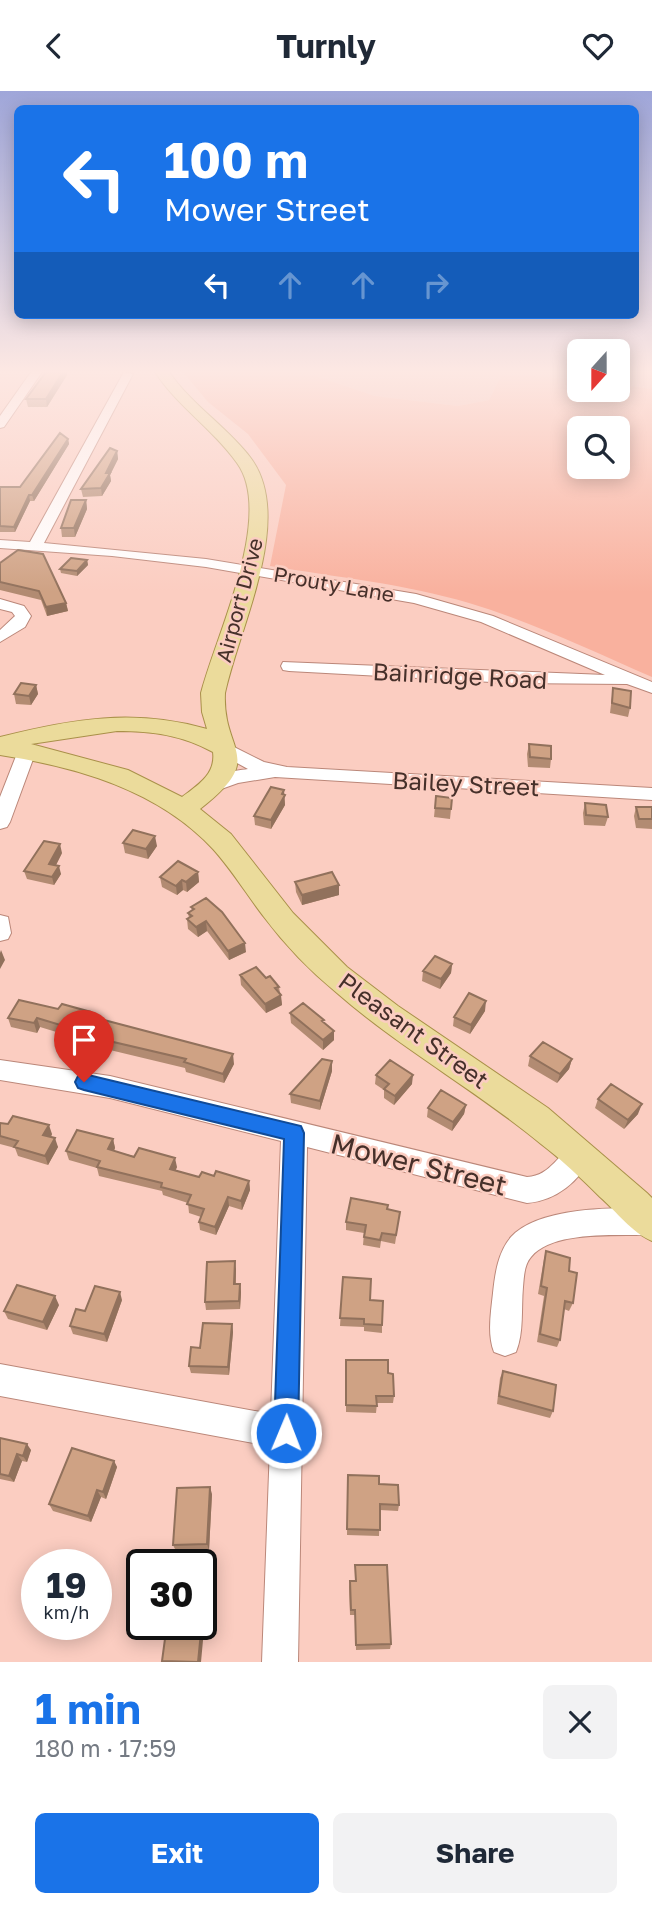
<!DOCTYPE html>
<html lang="en">
<head>
<meta charset="utf-8">
<style>
  body { margin:0; font-family:"Golos Text",sans-serif; background:#f2f2f3; color:#1f2937; height:100vh; display:flex; flex-direction:column; font-size:26px; white-space:nowrap }
  * { box-sizing:border-box; margin:0 }
  p { font-size:23px; color:#747a83 }
  .icon { flex:none; width:38px; height:38px; fill:none; stroke:currentColor; stroke-width:2; stroke-linecap:round; stroke-linejoin:round }
  .map { position:relative; height:1571px; overflow:hidden }
  .drawer { display:flex; flex-direction:column; background:#fff; flex:1 }
  .drawer>* { flex:none }
  .guide { position:absolute; left:14px; top:14px; width:625px; height:214px; border-radius:10px; box-shadow:0 4px 18px #0003; background:#1a73e8; color:#fff; overflow:hidden }
  .needle { width:46px; rotate:201deg }
  .buttons { position:absolute; left:567px; top:248px; display:grid; gap:14px }
  .buttons a { display:grid; place-items:center; width:63px; height:63px; border-radius:10px; background:#fff; box-shadow:0 4px 18px #0003; font-size:35px }
  .speed { position:absolute; left:21px; top:1458px; display:flex; gap:14px; font-size:35px; font-weight:700; text-align:center }
  .speed>* { display:grid; place-content:center; width:91px; height:91px; border-radius:50%; background:#fff; box-shadow:0 4px 18px #0003; line-height:1 }
  .speed small { font-size:18px; font-weight:400 }
  .speed .limit { border:4px solid #111; border-radius:10px; background:#fff; color:#111 }
  .pin { position:absolute; display:grid; place-items:center; width:60px; height:60px; color:#fff; margin:-72px -30px; border-radius:50% 50% 50% 0; rotate:-45deg; box-shadow:0 0 7px #0007 }
  .pin .icon { rotate:45deg }
  .me { position:absolute; width:77px; margin:-38px; rotate:1deg; stroke-linejoin:round; filter:drop-shadow(0 0 5px #0008) }
  .turn { display:flex; align-items:center; gap:24px; height:147px; padding:0 35px; font-size:32px }
  .turn .icon { width:91px; height:91px; stroke-width:2.5 }
  .turn b { display:block; font-size:49px; line-height:60px }
  .lanes { display:flex; align-items:center; height:66px; padding:0 35px; background:#0003; justify-content:center; gap:35px; direction:ltr }
  .lanes .off { opacity:.35 }
  .round { display:grid; place-items:center; flex:none; width:74px; height:74px; border-radius:10px; background:#f2f2f3 }
  .summary { display:flex; align-items:center; justify-content:space-between; height:119px; padding:0 35px }
  h1 { font-size:42px; font-weight:700; line-height:52px; color:#1a73e8 }
  .primary-button { display:flex; gap:14px; margin-top:auto; padding:14px 35px }
  .primary-button a { flex:1; height:80px; border-radius:10px; background:#1a73e8; color:#fff; font-size:28px; font-weight:700; line-height:80px; text-align:center }
  .primary-button a+a { background:#f2f2f3; color:#1f2937 }
  header { display:flex; justify-content:space-between; align-items:center; height:91px; padding:0 35px; background:#fff; font-size:32px; font-weight:700 }
  .map>svg:first-child { display:block }
  .built { fill:#f1beb1 }
  .green { fill:#f9b19e; fill-rule:evenodd }
  .lines { fill:none; stroke-linecap:round; stroke-linejoin:round }
  .minor-casing { stroke:#bb8779; stroke-width:2 }
  .major-casing { stroke:#a99049; stroke-width:2 }
  .minor { fill:#fff; fill-rule:evenodd }
  .major { fill:#ebdb9b; fill-rule:evenodd }
  .wall { fill:#b28b72 }
  .shaded-wall { fill:#91715c }
  .building { fill:#cfa284; stroke:#91715c; stroke-width:2 }
  .route { fill:#1a73e8; stroke:#114b97; stroke-width:2 }
  .labels { text-anchor:middle; dominant-baseline:central; stroke-width:5; stroke-linejoin:round; paint-order:stroke }
  .far-street-label { font-size:21px; fill:#46302a; stroke:#fbcdc1 }
  .street-label { font-size:24px; fill:#46302a; stroke:#fbcdc1 }
  .near-street-label { font-size:28px; fill:#46302a; stroke:#fbcdc1 }
</style>
</head>
<body>
<header><svg class="icon" aria-label="back" viewBox="0 0 24 24"><path d="M15 5l-7 7 7 7"/></svg>Turnly<svg class="icon" aria-label="heart" viewBox="0 0 24 24"><path d="M12 20l-8-8c-3-5 5-10 8-4 3-6 11-1 8 4z"/></svg></header>
<div class="map">
<svg width="652" height="1571" viewBox="0 0 652 1571">
  <rect width="100%" height="100%" fill="#fbcdc1"/>
  <!-- built -->
  <path class="built" d="M304,281H579V288L502,283L489,309L458,315L375,305Z
    M618,281H652V298L618,293Z"/>
  <!-- green -->
  <path class="green" d="M183,281H304L375,305L458,315L489,309L502,283L579,288V299H618V293L652,298V586C592,560 532,531 469,512C405,493 336,486 270,475L286,394L248,343L208,311ZM579,338H618V376H579Z"/>
  <g class="lines">
    <defs>
      <path id="minor" d="M31,281H42L4,336L0,337V325Z
        M124,281L133,283L44,452L206,468L416,503L493,525L652,591V602L627,593L510,592L289,580L283,579L281,575L283,571L605,584L481,531L414,512L206,476L112,465L0,457V449L30,451Z
        M0,508L24,515L31,525L25,536L0,551V539L15,525L12,521L0,518Z
        M224,651L264,671L287,676L652,697V709L275,686L238,692L213,701L206,699L203,695C213,683 233,680 248,678L217,661L215,657Z
        M27,654L36,660L10,731L7,736L0,738V706L18,660Z
        M0,824L8,826L11,842L8,848L0,850Z
        M0,969L110,985L527,1086C552,1085 558,1060 579,1052L588,1056L592,1064C580,1090 556,1110 527,1112L307,1056L298,1571H262L270,1355L0,1305V1273L271,1323L281,1050L110,1007L0,989Z
        M652,1118L651,1144C619,1145 553,1139 531,1166C524,1174 524,1186 523,1196C521,1218 524,1241 516,1261L505,1265L494,1261C487,1243 491,1221 493,1202C495,1183 498,1161 511,1146C538,1116 615,1116 652,1118Z"/>
      <path id="major" d="M155,281H169C192,314 226,335 250,366C296,426 239,536 225,602C222,663 268,665 200,718L231,743L293,822L347,876L398,915L548,1017L647,1102L652,1107V1150C631,1141 617,1121 600,1106C581,1087 562,1069 541,1053C476,999 401,958 337,902C310,880 285,854 264,826C247,804 232,779 213,758C158,699 77,676 0,664V646C72,628 134,617 207,638L202,621L201,602C216,544 275,424 237,372C213,338 178,316 155,281ZM117,640C153,640 181,644 213,661C216,683 198,694 182,706L128,679L31,653Z"/>
    </defs>
    <!-- minor casing -->
    <use href="#minor" class="minor-casing"/>
    <!-- major casing -->
    <use href="#major" class="major-casing"/>
    <!-- minor -->
    <use href="#minor" class="minor"/>
    <!-- major -->
    <use href="#major" class="major"/>
  </g>
  <!-- wall -->
  <path class="wall" d="M46,281H66L67,284L47,316H28L26,308Z
    M68,348L69,353L34,410H30L15,441H0V396H20Z
    M117,360L118,368L110,384L111,390L102,405L83,406L81,398Z
    M86,409L87,418L75,446H62L61,437Z
    M87,469L88,474L77,485L61,482L60,478Z
    M0,472L66,512L68,520L47,525L41,509L0,499Z
    M36,594L38,603L31,614L16,613L14,603Z
    M613,597L630,617L628,626L610,622Z
    M529,653L551,668L550,677L528,676L527,663Z
    M284,704L285,714L271,738L255,734L254,725Z
    M436,705L451,718L450,728L434,726Z
    M585,712L608,726L605,735L584,734L583,722Z
    M636,716H652V738L636,737L634,725Z
    M123,752L157,755L148,768L125,762Z
    M62,762L56,774L61,783L54,794L27,788L24,780Z
    M198,781L199,791L187,801L183,799L177,804L162,796L160,786Z
    M295,791L339,804L302,814L296,801Z
    M191,816L246,861L229,869L207,840L198,846L188,838L187,828L189,827L188,822L192,819Z
    M452,873L451,882L440,898L422,890L423,880Z
    M240,884L266,887L279,896L282,914L266,922L241,894Z
    M485,920L470,943L453,935L454,926Z
    M91,921L92,926L234,973L224,992L186,981L185,977L64,948L63,943L40,936L37,942L11,936L8,927Z
    M290,922L324,932L334,940V949L323,959L291,932Z
    M530,965L572,968L569,978L557,992L528,975Z
    M332,970V980L320,1019L291,1012L290,1003Z
    M376,984L412,993L394,1014L384,1007V999L375,993Z
    M598,1008L638,1023L624,1038L595,1017Z
    M466,1014L464,1023L452,1040L427,1026L428,1017Z
    M0,1032L52,1043L51,1046L58,1056L48,1074L18,1065L15,1057L0,1053Z
    M113,1048L115,1057L114,1060L177,1076L175,1080L199,1086L214,1085L249,1090L250,1099L242,1119L229,1115L216,1144L200,1139L199,1131L201,1126L189,1122L188,1112L163,1104L162,1100L99,1085L97,1077L69,1069L66,1060Z
    M387,1118L400,1121L395,1153L381,1150L380,1157L363,1154L364,1142L346,1139V1131Z
    M546,1160L569,1180L573,1212L569,1220L564,1218L560,1249L557,1256L537,1251L544,1205L538,1203L544,1168Z
    M236,1178V1193H240L241,1201L240,1218L206,1219L205,1211Z
    M343,1186L370,1209L382,1234V1242L364,1240V1236L340,1235Z
    M122,1209L107,1251L73,1243L70,1235L85,1220Z
    M59,1214L47,1239L8,1228L4,1220Z
    M232,1233L233,1241L229,1284L191,1282L189,1275L200,1257Z
    M346,1269L388,1282L394,1305L393,1312H377L376,1322L346,1321Z
    M503,1280L553,1320L550,1327L497,1313L500,1287Z
    M0,1347L31,1359L27,1371L22,1370L14,1391L0,1388Z
    M114,1370L117,1376L106,1408L101,1406L91,1431L53,1420L49,1413Z
    M348,1384L379,1393L399,1414L398,1420L380,1419L379,1445L347,1444Z
    M212,1403L209,1459L176,1460L173,1454Z
    M355,1474L391,1553L390,1558L356,1559L355,1524H350L349,1496L350,1490H355Z"/>
  <!-- shaded-wall -->
  <path class="shaded-wall" d="M63,281H66L67,284L47,316L46,308Z
    M68,348L69,353L34,410L32,404Z
    M117,360L118,368L110,384L111,390L102,405L101,397L106,382Z
    M29,404L30,410L15,441L14,436Z
    M86,409L87,418L75,446L74,437Z
    M87,469L88,474L77,485V480Z
    M66,512L68,520L47,525L46,516Z
    M36,594L38,603L31,614L29,605Z
    M284,699L285,714L271,738V729Z
    M155,745L157,755L148,768L146,758Z
    M60,753L62,762L52,782L49,773Z
    M59,775L61,783L54,794L52,786Z
    M198,781L199,791L187,801L186,791Z
    M182,789L183,799L177,804L176,795Z
    M339,794V804L302,814V804Z
    M206,830L207,840L198,846L196,836Z
    M245,852L246,861L229,869L228,860Z
    M1,859L5,869L0,878V862Z
    M452,873L451,882L440,898L441,888Z
    M281,904L282,914L266,922L265,913Z
    M486,910L485,920L470,943L471,934Z
    M37,927L40,936L37,942L34,932Z
    M334,940V949L323,959V949Z
    M233,963L234,973L224,992L223,983Z
    M572,968L569,978L557,992L560,983Z
    M332,970V980L320,1019V1010Z
    M413,984L412,993L394,1014L395,1005Z
    M642,1013L638,1023L624,1038L628,1029Z
    M466,1014L464,1023L452,1040L453,1031Z
    M49,1034L52,1043L47,1053L43,1044Z
    M55,1047L58,1056L48,1074L45,1065Z
    M113,1048L115,1057L110,1067L108,1058Z
    M175,1067L177,1076L172,1087L170,1078Z
    M249,1090L250,1099L242,1119L241,1110Z
    M228,1106L229,1115L216,1144L215,1136Z
    M235,1170L236,1178L235,1201L234,1193Z
    M240,1193L241,1201L240,1218L239,1210Z
    M120,1201L122,1209L107,1251L104,1243Z
    M55,1205L59,1214L47,1239L43,1231Z
    M232,1233L233,1241L229,1284L228,1276Z
    M27,1353L31,1359L27,1371L23,1365Z
    M17,1363L22,1370L14,1391L9,1385Z
    M114,1370L117,1376L106,1408L103,1401Z
    M210,1396L212,1403L209,1459L207,1453Z
    M97,1399L101,1406L91,1431L88,1425Z
    M205,1501L207,1506L201,1571H198Z"/>
  <!-- building -->
  <path class="building" d="M46,281H63L46,308H26Z
    M60,342L68,348L32,404H29L14,436L0,435V396H20Z
    M110,357L117,360L106,382H110L101,397L81,398Z
    M71,409H86L74,437H61Z
    M18,459L43,463L66,512L46,516L39,500L0,491V472Z
    M71,467L87,469L77,480L60,478Z
    M21,592L36,594L29,605L14,603Z
    M613,597L631,600L630,617L612,612Z
    M529,653L551,655V668L530,666Z
    M271,696L284,699L282,703L285,704L271,729L254,725Z
    M436,705L452,707L451,718L435,717Z
    M585,712L606,714L608,726L586,724Z
    M636,716H652V728H639Z
    M133,739L155,745L146,758L123,752Z
    M44,750L60,753L49,773L59,775L52,786L24,780Z
    M178,770L198,781L186,791L182,789L176,795L160,786Z
    M332,781L339,794L302,804L295,791Z
    M206,807L222,821L245,852L228,860L206,830L196,836L187,828L192,825L188,822L194,818L191,816Z
    M435,865L452,873L441,888L423,880Z
    M256,876L266,887L270,885L279,896L275,897L281,904L265,913L240,884Z
    M469,902L486,910L471,934L454,926Z
    M19,909L58,918L62,913L91,921L89,925L233,963L223,983L184,971L186,968L62,939L64,935L37,927L34,932L8,927Z
    M303,912L324,929L322,930L334,940L323,949L290,922Z
    M543,951L572,968L560,983L530,965Z
    M322,968L332,970L320,1010L290,1003Z
    M390,969L413,984L395,1005L384,998L389,993L376,984Z
    M611,993L642,1013L628,1029L598,1008Z
    M441,999L466,1014L453,1031L428,1017Z
    M13,1025L49,1034L43,1044L55,1047L45,1065L14,1056L18,1050L0,1045V1032L8,1033Z
    M77,1039L113,1048L108,1058L134,1066L139,1057L175,1067L170,1078L199,1086L202,1081L214,1085L216,1080L249,1090L241,1110L228,1106L215,1136L199,1131L204,1118L187,1113L191,1104L161,1096L162,1092L97,1076L100,1070L66,1060Z
    M351,1107L388,1114L387,1118L400,1121L396,1144L382,1142L380,1149L364,1146L366,1134L346,1131Z
    M546,1160L570,1167L569,1180L577,1182L573,1212L565,1210L560,1249L540,1243L547,1197L541,1195Z
    M235,1170L234,1193H240L239,1210L205,1211L207,1171Z
    M343,1186L371,1188L370,1209L383,1210L382,1234L364,1233V1228L340,1227Z
    M17,1194L55,1205L43,1231L4,1220Z
    M95,1195L120,1201L104,1243L70,1235L76,1218L85,1220Z
    M203,1232L232,1233L228,1276L189,1275L191,1256L200,1257Z
    M346,1269H388V1282L393,1283L394,1305H376L377,1315L346,1314Z
    M503,1280L556,1294L553,1320L499,1305Z
    M0,1347L27,1353L23,1365L17,1363L9,1385L0,1383Z
    M72,1357L114,1370L103,1401L97,1399L88,1425L49,1413Z
    M348,1384L379,1385V1393L398,1394L399,1414L380,1413V1439L347,1438Z
    M210,1396L207,1453L173,1454L177,1397Z
    M355,1474H387L391,1553L356,1554L355,1519H351L350,1490H356Z
    M201,1501H205L198,1571L162,1570L167,1533H201Z"/>
  <!-- sky -->
  <linearGradient id="sky" x2="0" y2="1"><stop stop-color="#9fa6d9"/><stop offset="0.56" stop-color="#fde8e3"/><stop offset="1" stop-color="#fde8e3" stop-opacity="0"/></linearGradient>
  <rect width="652" height="501" fill="url(#sky)"/>
  <!-- route -->
  <path class="route" d="M84,983L301,1035L304,1042L298,1342L295,1351L286,1354L278,1351L274,1342L284,1048L84,999L78,997L75,991L78,985Z"/>
  <g class="labels">
    <!-- far-street labels -->
    <g class="far-street-label">
      <text transform="translate(334 493) rotate(10)">Prouty Lane</text>
      <text transform="translate(239 509) rotate(-75)">Airport Drive</text>
    </g>
    <!-- street labels -->
    <g class="street-label">
      <text transform="translate(460 584) rotate(3)">Bainridge Road</text>
      <text transform="translate(466 692) rotate(3)">Bailey Street</text>
      <text transform="translate(414 939) rotate(36)">Pleasant Street</text>
    </g>
    <!-- near-street labels -->
    <g class="near-street-label">
      <text transform="translate(419 1073) rotate(14)">Mower Street</text>
    </g>
  </g>
</svg>
<div class="buttons">
<a><svg class="needle" viewBox="-14 -14 28 28"><path d="M0-13l5 13h-10z" fill="#e53935"/><path d="M0 13l5-13h-10z" fill="#747a83"/></svg></a>
<a><svg class="icon" aria-label="search" viewBox="0 0 24 24"><circle cx="10" cy="10" r="6"/><path d="M15 15l6 6"/></svg></a>
</div>
<div class="speed"><div>19<small>km/h</small></div><div class="limit">30</div></div>
<div class="pin" style="left:84px;top:991px;background:#d93025"><svg class="icon" aria-label="arrive" viewBox="0 0 24 24"><path d="M6 21V4h12l-3 4 3 4H6"/></svg></div>
<svg class="me" style="left:286px;top:1342px" viewBox="-20 -20 40 40"><circle r="17" fill="#1a73e8" stroke="#fff" stroke-width="3"/><path d="M0-11L8 9 0 5-8 9z" fill="#fff"/></svg>
<div class="guide">
<div class="turn"><svg class="icon" aria-label="left" viewBox="0 0 24 24"><path d="M17 20v-9H6M10 6l-5 5 5 5"/></svg><div><b>100 m</b>Mower Street</div></div>
<div class="lanes"><svg class="icon" aria-label="left" viewBox="0 0 24 24"><path d="M17 20v-9H6M10 6l-5 5 5 5"/></svg><svg class="icon off" aria-label="ahead" viewBox="0 0 24 24"><path d="M12 20V5M6 11l6-6 6 6"/></svg><svg class="icon off" aria-label="ahead" viewBox="0 0 24 24"><path d="M12 20V5M6 11l6-6 6 6"/></svg><svg class="icon off" aria-label="right" viewBox="0 0 24 24"><path d="M7 20v-9h11M14 6l5 5-5 5"/></svg></div>
</div>
</div>
<section class="drawer">
<div class="summary"><div><h1>1 min</h1><p>180 m · 17:59</p></div><a class="round"><svg class="icon" aria-label="close" viewBox="0 0 24 24"><path d="M6 6l12 12M18 6L6 18"/></svg></a></div>
<div class="primary-button"><a>Exit</a><a>Share</a></div>
</section>
</body>
</html>
